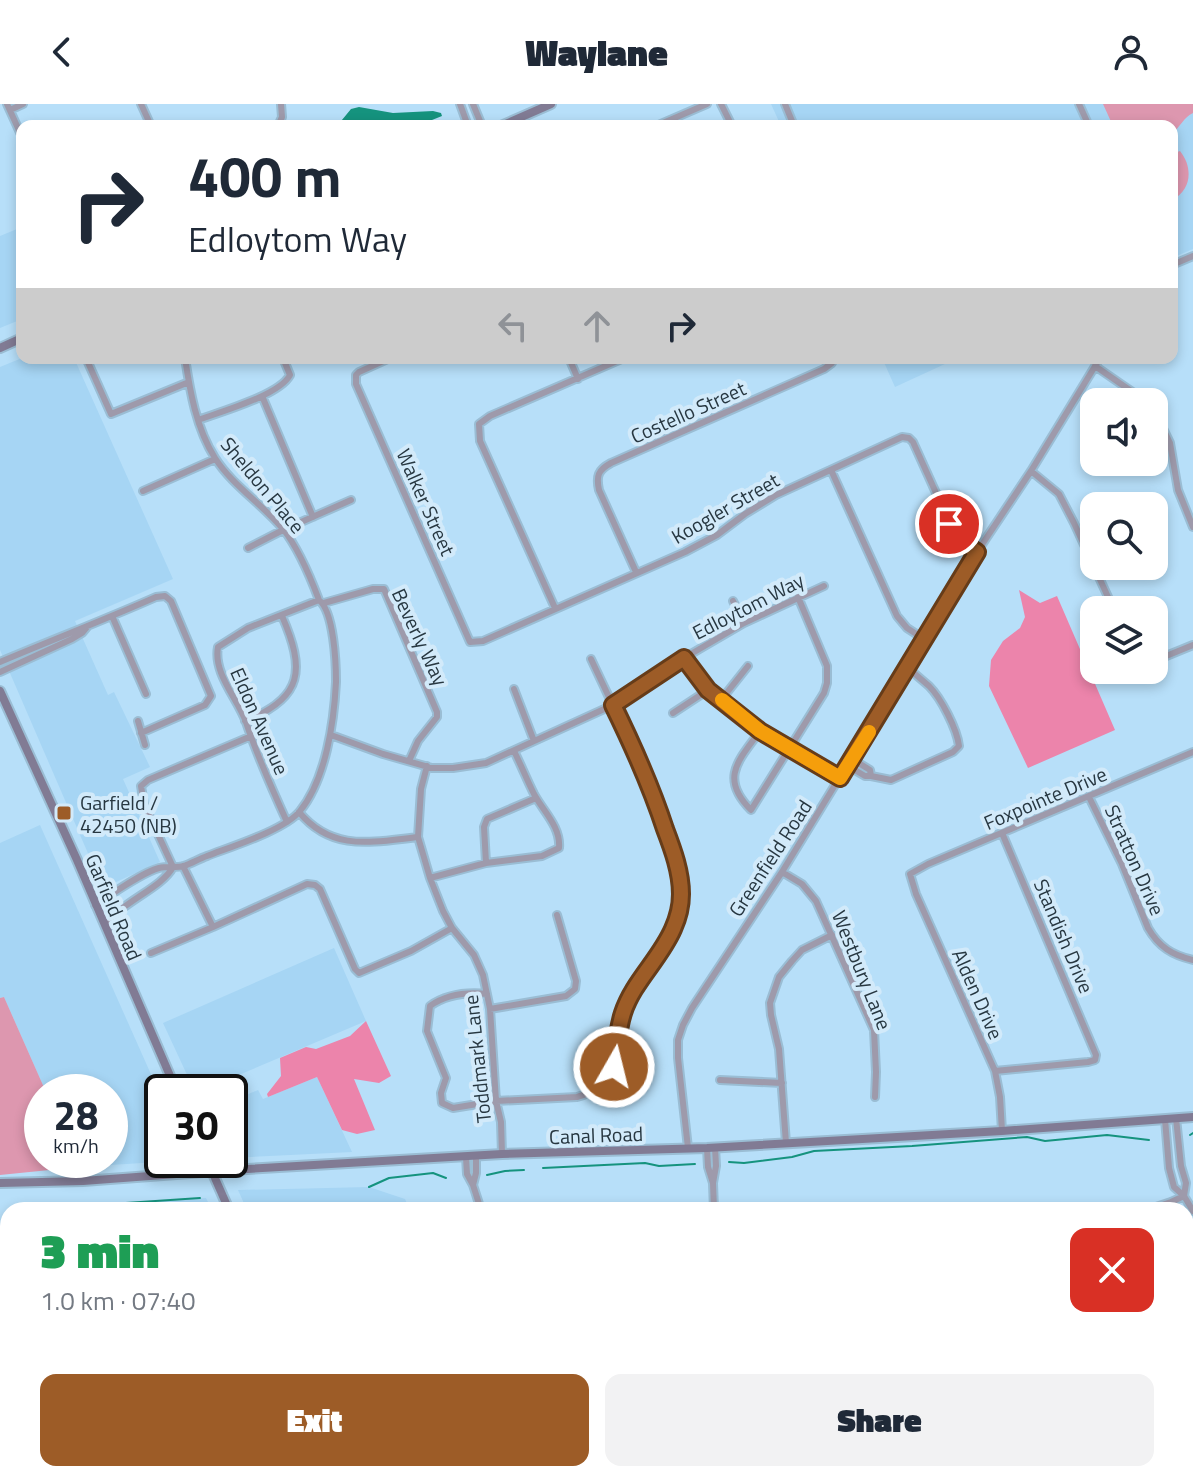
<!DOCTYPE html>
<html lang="en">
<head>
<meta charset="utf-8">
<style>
  body { margin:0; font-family:"Titillium Web",sans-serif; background:#f2f2f3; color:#1f2937; height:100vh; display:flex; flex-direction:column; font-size:30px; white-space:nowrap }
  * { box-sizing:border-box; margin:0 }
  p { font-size:26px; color:#747a83 }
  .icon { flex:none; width:44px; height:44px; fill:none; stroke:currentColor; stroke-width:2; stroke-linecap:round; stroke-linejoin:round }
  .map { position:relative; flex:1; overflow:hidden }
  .panel { position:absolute; left:0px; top:1098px; width:1194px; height:280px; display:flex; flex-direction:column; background:#fff; border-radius:24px 24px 0 0; box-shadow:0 4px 12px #0003 }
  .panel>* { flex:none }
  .guide { position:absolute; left:16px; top:16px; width:1162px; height:244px; border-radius:16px; box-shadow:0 4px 12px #0003; background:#fff; color:#1f2937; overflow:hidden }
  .controls { position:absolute; left:1080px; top:284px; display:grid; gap:16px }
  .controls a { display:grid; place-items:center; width:88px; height:88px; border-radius:16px; background:#fff; box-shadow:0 4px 12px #0003; font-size:40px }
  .speed { position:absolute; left:24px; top:970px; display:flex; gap:16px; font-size:40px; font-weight:700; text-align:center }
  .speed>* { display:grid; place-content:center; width:104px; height:104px; border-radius:50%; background:#fff; box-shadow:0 4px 12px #0003; line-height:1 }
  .speed small { font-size:20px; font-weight:400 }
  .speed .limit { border:4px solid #111; border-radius:12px; background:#fff; color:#111 }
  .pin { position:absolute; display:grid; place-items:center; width:68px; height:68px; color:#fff; margin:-34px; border:4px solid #fff; border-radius:50%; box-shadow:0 2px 8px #0007 }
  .me { position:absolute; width:88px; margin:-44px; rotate:8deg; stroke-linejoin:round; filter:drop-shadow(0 0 6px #0008) }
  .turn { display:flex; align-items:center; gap:28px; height:168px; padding:0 40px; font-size:36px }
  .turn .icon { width:104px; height:104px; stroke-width:2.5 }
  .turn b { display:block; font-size:56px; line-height:68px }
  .lanes { display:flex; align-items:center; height:76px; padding:0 40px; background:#0003; justify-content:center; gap:40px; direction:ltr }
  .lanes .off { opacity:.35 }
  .round { display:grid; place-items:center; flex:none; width:84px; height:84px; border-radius:16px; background:#f2f2f3 }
  .head { display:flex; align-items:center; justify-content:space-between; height:136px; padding:0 40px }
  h1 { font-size:48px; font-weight:800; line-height:60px; color:#1e9e55 }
  .action { display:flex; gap:16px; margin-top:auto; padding:16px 40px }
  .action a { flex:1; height:92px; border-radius:16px; background:#9d5c27; color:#fff; font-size:32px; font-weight:800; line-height:92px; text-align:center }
  .action a+a { background:#f2f2f3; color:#1f2937 }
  header { display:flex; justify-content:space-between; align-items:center; height:104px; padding:0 40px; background:#fff; font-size:36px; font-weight:800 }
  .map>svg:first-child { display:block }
  .built { fill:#a6d5f4 }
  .green { fill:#dd97af }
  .forest { fill:#ec84ab }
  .water { fill:#15937e }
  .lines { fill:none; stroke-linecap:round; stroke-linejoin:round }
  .stream { stroke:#15937e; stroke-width:2 }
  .street-casing { stroke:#9abdd4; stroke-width:10 }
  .secondary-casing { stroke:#9abdd4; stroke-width:12 }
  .street { stroke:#9e9aab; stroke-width:6 }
  .secondary { stroke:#817b94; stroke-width:8 }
  .route-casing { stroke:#663c19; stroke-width:20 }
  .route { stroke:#9d5c27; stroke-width:14 }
  .slow { stroke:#f59e0b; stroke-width:14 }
  .poi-dot { fill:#9d5c27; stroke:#d2eafa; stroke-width:3 }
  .labels { text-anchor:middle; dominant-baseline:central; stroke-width:8; stroke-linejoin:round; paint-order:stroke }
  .street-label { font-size:20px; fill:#273741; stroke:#d2eafa }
  .poi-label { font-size:20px; fill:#273741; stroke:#d2eafa; text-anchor:start }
</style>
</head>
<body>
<header><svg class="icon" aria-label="back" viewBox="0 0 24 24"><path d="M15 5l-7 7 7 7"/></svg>Waylane<svg class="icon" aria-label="person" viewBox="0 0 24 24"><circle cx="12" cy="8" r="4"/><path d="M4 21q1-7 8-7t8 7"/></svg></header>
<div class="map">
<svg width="1193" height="1378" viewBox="0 0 1193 1378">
  <rect width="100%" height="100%" fill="#b7dff9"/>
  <!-- built -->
  <path class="built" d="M771,0H1193V145L1172,154V22H781Z
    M17,125L22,137V215L0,224V132Z
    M22,254H74L173,475L75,517L108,591L114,588L150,663L123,675L160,758L103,784L0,546V263Z
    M882,254H958L895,283Z
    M40,721L162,995V1056H189L79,1063L75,1056H110V988H46L4,893L0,894V739Z
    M334,844L366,917L199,988H195L163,919Z
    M317,973L352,1048L230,1054V998L258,986L263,995Z
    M369,1083L405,1095L410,1106H247L238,1086Z
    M206,1094L212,1106H11Z
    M95,1370H325L328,1378H99Z
    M353,1370H524L528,1378H357Z"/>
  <!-- green -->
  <path class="green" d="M1103,0H1193V9C1184,13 1180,23 1172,30V22H1113Z
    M1180,47C1193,63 1192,86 1172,96V50Z
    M4,893L46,988H42V1056H75L79,1063L0,1071V894Z"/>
  <!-- forest -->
  <path class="forest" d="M1019,486L1040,499L1057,492L1115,626L1028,664L989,582L991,556L1003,537L1020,524L1025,513Z
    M366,917L391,972L379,979L354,975L375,1026L357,1030L342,1026L317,973L268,993L267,990L281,972L280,954L306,943L316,945L350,932Z"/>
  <!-- water -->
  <path class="water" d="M359,3L393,9L433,7L441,9L442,12L417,22H337L351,5Z"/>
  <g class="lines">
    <!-- stream -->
    <path class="stream" d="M1190,1031L1193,1029
      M729,1058L744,1059L792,1053L814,1047L912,1042L1027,1033L1045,1037L1107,1031L1149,1036
      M543,1064L645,1059L659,1062L695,1060
      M487,1071L505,1067L524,1066
      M369,1083L389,1074L433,1069L446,1074
      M96,1101L200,1094"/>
    <defs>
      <path id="street" d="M7,0L22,33
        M141,0L151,22
        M460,0L468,22
        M473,0L482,22
        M721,0L732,22
        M785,0L794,22
        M1079,0L1089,22
        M10,6L23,0
        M278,22L282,13L281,0
        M656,22L707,0
        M1172,161L1193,152
        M86,254L111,310L189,278
        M390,254L359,268L356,271V280L470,538L483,537L685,448L717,431L745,410L776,391L902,333L909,334L913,338L955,431L964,441L977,448
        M569,254L578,275
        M1095,262L1147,298
        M262,292L313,413
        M1154,306L1170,339L1178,386L1193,423
        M198,316C220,308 280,291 290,271L283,254
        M831,366L897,512L907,524L924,535
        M1031,367L1059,390L1074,419L1114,506
        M143,387L215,355
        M248,444L283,426L351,396
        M636,468L599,386C596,372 598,366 611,359L824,265L832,259V254
        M733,497L744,519
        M324,499L373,485H384L437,608V613L418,637L409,657
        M555,504L480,337L479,320L490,312L624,254
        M112,512L146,590
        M684,554L708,586L760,627L840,674
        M1154,557L1193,541
        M0,558C52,536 104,516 156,493L165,492L171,497L211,592L205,601L141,629
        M0,568L72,535L82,529L87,523
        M514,585L534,637
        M721,596L748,562
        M673,609L708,586
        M138,617L145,641
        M245,617C304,594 305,565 282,512
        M760,627C739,656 719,674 751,706L824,589L827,579V562L798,493
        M331,631L383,650L432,664H453L486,659L613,601L684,554L744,519L824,482
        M427,662L421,685L418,733L430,774L443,807L452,824L474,851L483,871L490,905L496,997L501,1018L502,1050
        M848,662L865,672H871L870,666L852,655
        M871,672L891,676L953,648L959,642C957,625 941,594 929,582C922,576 915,570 908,564
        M1089,693L1122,760L1148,824C1159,843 1172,851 1193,856
        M299,708C332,748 372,738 418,733
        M287,718C272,685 257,652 246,618C237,594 213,569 218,543L248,524L319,496
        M486,759L484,723L487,715L536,694
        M183,762L213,823L307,780L315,781L320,785L355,865L359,869L411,847L452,824
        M173,763L144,700L141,682L148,676L249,633
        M782,768L802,780L816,797L874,926L876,968L875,993
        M430,774L486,759L542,752L559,744C561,723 543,707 534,690C527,676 521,661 514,647
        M95,801C112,790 141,769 159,764C167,762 176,764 184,762C192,759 199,755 207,752C230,743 285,726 300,707C326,675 334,618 336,578C336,559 334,508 319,496C310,472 299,445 283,425C262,400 232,381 215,354C196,324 190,287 185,254
        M105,822C122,797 161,785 173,763
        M151,849L213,823
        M487,890C467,888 447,890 430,902L427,927L446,974L441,989L442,999L453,1004L496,997L577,993C626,979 610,946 623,909C635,872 670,847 679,807C686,779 674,750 665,724C645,665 617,611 591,555
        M490,905L566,892L575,885L576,877L557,811
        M995,967L1088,958L1095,956L1096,951L1002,729
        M720,976L782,979
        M1165,1015L1169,1064L1174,1083L1184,1092L1186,1079L1181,1062L1176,1014
        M1002,1027L1000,993L995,967L916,790L910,770L928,760L1193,648
        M786,1039L779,945L771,911L770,899L779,873L792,857L802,846L832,831
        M688,1044L678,954V936L683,921L692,904L782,768L977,448L1031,367L1100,254
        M707,1044L708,1063L713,1079L716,1062L715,1043
        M466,1053L467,1070L473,1081L476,1069V1052
        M713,1079L714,1106
        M473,1081L481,1106
        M1147,1106L1171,1098L1184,1092L1193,1107
        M0,1158L8,1177
        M1186,1307L1193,1278
        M38,1370L42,1378
        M561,1370L564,1378
        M629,1370L633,1378
        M699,1370L703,1378
        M992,1375L1004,1370
        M875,1378L893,1371H902L905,1378
        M1167,1378L1170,1370"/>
      <path id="secondary" d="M501,22L551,0
        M0,244L22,234
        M0,587L77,756L177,988
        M207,1056L229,1106
        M0,1079L83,1077L230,1066L502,1050L707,1044L1002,1027L1193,1013
        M344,1370L347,1378"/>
    </defs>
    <!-- street casing -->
    <use href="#street" class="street-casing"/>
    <!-- secondary casing -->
    <use href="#secondary" class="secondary-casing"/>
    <!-- street -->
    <use href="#street" class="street"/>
    <!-- secondary -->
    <use href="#secondary" class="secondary"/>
  </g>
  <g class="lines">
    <defs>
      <path id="route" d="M614,963C617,945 617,927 623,909C633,878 660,855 673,825C678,814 681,802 681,790C681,768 673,746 665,725C651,682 633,642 613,601L684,554L708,586L760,627L840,674L977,448L959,436L949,420"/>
    </defs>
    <!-- route casing -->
    <use href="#route" class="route-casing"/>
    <!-- route -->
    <use href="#route" class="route"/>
    <!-- slow -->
    <path class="slow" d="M722,596L760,627L840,674L869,628"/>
  </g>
  <!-- markers -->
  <rect class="poi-dot" x="56" y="701" width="16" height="16" rx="4"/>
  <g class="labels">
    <!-- street labels -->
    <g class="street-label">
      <text transform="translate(688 308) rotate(-24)">Costello Street</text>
      <text transform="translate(263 381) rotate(50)">Sheldon Place</text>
      <text transform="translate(426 398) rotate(66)">Walker Street</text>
      <text transform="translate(725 404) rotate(-30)">Koogler Street</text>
      <text transform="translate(748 502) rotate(-27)">Edloytom Way</text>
      <text transform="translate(420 533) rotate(65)">Beverly Way</text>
      <text transform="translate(260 617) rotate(66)">Eldon Avenue</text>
      <text transform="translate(1045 694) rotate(-23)">Foxpointe Drive</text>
      <text transform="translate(770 754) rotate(-57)">Greenfield Road</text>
      <text transform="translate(1135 756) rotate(66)">Stratton Drive</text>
      <text transform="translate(114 803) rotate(67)">Garfield Road</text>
      <text transform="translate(1064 832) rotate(67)">Standish Drive</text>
      <text transform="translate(862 866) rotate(68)">Westbury Lane</text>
      <text transform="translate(978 890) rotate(66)">Alden Drive</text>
      <text transform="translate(477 955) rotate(-96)">Toddmark Lane</text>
      <text transform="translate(596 1031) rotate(-2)">Canal Road</text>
    </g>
    <!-- poi labels -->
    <g class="poi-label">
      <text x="80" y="698">Garfield /<tspan x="80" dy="23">42450 (NB)</tspan></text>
    </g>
  </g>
</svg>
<div class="controls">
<a><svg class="icon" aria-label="sound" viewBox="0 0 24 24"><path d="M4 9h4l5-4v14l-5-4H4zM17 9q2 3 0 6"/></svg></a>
<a><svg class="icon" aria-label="search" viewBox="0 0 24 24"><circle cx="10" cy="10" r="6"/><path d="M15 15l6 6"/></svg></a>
<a><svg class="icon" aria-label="layers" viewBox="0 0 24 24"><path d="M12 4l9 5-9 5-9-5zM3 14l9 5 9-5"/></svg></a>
</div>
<div class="speed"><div>28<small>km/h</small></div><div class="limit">30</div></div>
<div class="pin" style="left:949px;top:420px;background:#d93025"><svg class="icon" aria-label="arrive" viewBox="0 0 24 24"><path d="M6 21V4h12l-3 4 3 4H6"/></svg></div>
<svg class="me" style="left:614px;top:963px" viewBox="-20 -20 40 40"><circle r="17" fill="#9d5c27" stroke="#fff" stroke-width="3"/><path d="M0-11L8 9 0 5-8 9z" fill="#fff"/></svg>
<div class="guide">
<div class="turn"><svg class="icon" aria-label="right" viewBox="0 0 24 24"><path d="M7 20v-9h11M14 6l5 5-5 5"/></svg><div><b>400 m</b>Edloytom Way</div></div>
<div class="lanes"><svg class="icon off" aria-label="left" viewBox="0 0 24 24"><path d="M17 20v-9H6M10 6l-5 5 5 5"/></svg><svg class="icon off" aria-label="ahead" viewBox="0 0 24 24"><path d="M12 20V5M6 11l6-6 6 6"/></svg><svg class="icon" aria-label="right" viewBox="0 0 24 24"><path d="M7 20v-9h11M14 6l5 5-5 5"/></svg></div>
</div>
<section class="panel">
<div class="head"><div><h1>3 min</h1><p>1.0 km · 07:40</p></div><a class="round" style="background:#d93025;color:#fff"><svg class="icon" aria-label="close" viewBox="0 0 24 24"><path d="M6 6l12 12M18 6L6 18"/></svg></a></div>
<div class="action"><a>Exit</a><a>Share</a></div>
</section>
</div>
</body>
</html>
